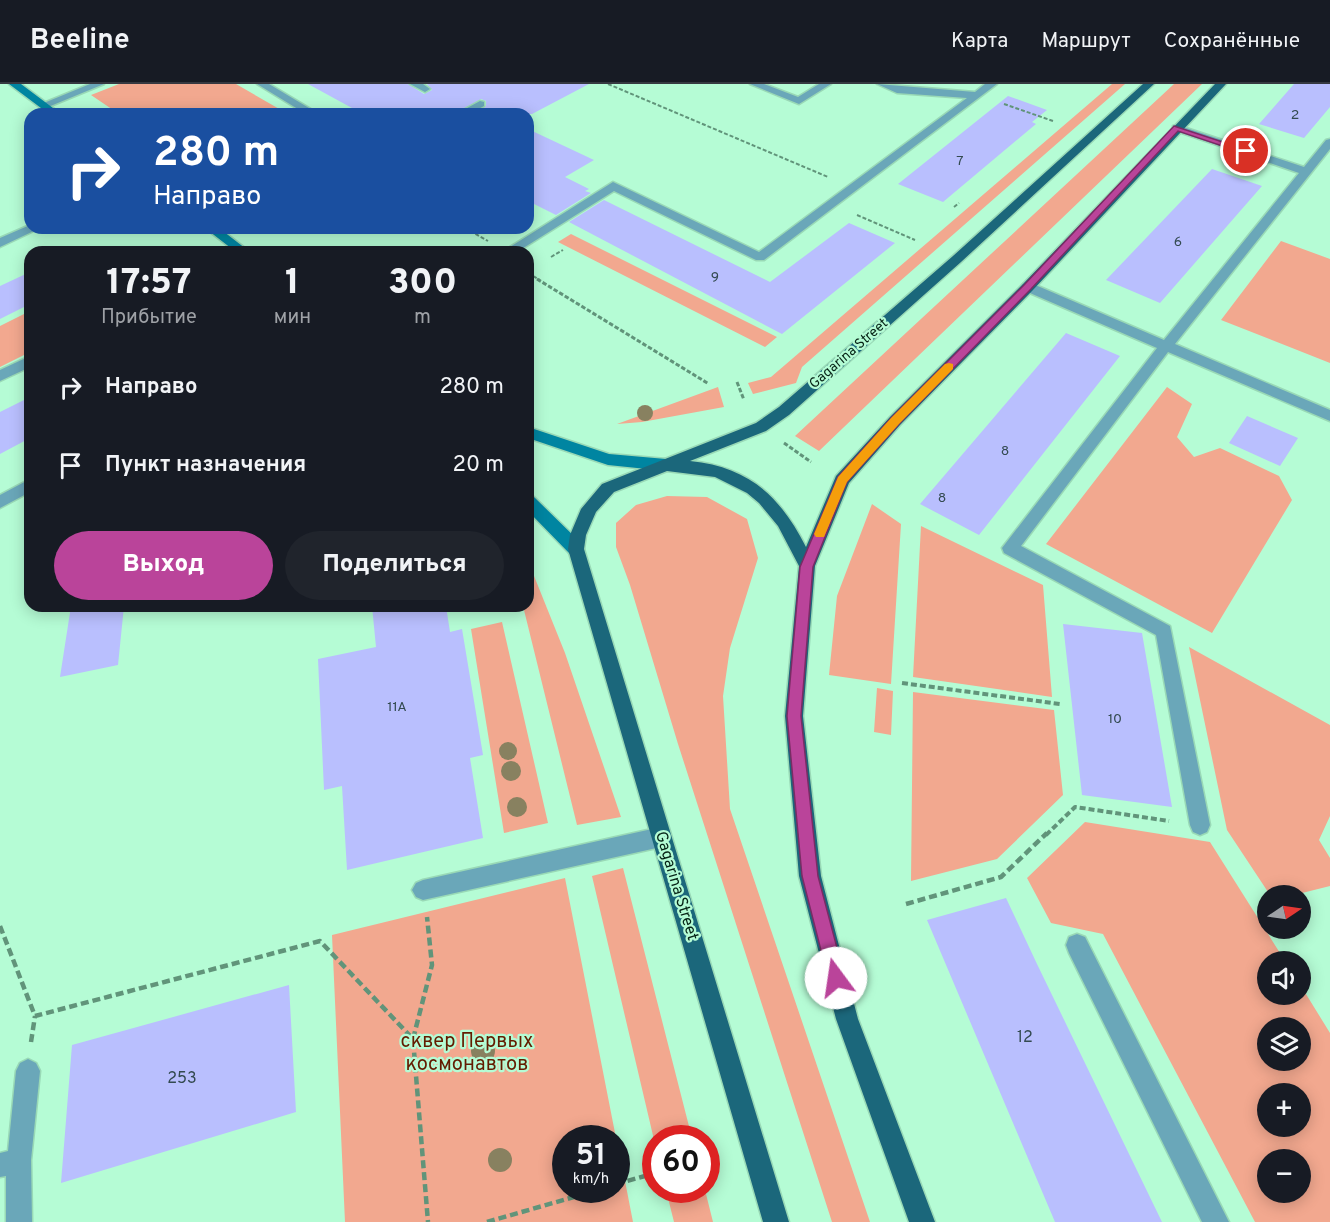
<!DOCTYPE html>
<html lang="ru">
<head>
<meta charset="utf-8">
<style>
  body { margin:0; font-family:Overpass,sans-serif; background:#20242c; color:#f1f3f6; height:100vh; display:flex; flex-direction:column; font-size:22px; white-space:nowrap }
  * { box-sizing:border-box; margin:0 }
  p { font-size:20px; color:#9ea1a6 }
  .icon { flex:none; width:33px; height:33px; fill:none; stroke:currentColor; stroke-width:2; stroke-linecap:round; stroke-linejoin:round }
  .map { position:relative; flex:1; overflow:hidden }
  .drawer { position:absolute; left:24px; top:162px; width:510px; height:366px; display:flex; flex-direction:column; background:#171b24; border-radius:18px; box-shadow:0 3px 15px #0003 }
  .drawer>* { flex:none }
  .hud { position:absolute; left:24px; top:24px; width:510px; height:126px; border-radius:18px; box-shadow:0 3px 15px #0003; background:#1a4fa0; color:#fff; overflow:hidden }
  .needle { width:39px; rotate:77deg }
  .tools { position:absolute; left:1257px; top:801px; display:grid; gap:12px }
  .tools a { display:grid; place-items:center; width:54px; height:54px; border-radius:50%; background:#171b24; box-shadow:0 3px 15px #0003; font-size:30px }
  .speed { position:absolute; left:552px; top:1041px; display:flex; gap:12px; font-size:30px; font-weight:700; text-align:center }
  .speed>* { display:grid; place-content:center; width:78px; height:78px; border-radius:50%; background:#171b24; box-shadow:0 3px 15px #0003; line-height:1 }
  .speed small { font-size:15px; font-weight:400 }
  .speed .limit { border:9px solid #d22; background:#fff; color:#111 }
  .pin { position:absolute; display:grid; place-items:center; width:51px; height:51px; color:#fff; margin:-26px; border:3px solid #fff; border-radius:50%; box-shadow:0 2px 6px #0007 }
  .me { position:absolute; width:66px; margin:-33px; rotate:346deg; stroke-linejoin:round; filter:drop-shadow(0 0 4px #0008) }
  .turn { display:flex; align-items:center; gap:21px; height:126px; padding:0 30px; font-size:27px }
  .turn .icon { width:78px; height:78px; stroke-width:2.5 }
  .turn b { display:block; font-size:42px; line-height:51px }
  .eta { display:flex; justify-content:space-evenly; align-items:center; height:102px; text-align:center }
  .eta b { font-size:36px; font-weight:800; line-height:42px }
  .primary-button { display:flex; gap:12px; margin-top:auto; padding:12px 30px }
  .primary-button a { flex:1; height:69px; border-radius:36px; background:#ba449a; color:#fff; font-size:24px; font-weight:800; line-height:69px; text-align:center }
  .primary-button a+a { background:#20242c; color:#f1f3f6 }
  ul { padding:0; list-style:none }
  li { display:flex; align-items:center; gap:18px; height:78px; padding:0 30px }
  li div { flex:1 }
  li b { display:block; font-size:22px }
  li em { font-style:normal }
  header { display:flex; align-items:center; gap:36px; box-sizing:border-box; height:84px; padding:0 30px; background:#171b24; border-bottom:2px solid #363941 }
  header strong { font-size:28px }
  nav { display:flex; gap:33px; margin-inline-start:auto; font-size:21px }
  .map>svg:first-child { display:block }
  .green { fill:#f2a88f; fill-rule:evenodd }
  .building { fill:#b9bffe }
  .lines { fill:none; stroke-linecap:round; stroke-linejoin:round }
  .lane-casing { stroke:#99d9b6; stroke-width:3 }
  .secondary-casing { stroke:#99d9b6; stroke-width:3 }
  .primary-casing { stroke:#99d9b6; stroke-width:3 }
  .path-far3 { stroke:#61947a; stroke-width:2; stroke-dasharray:4 2; stroke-linecap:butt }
  .path-far2 { stroke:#61947a; stroke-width:3; stroke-dasharray:4.5 2; stroke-linecap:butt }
  .path-far1 { stroke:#61947a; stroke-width:4; stroke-dasharray:6 3; stroke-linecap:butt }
  .path { stroke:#61947a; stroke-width:4.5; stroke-dasharray:8 4; stroke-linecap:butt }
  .lane { fill:#6aa7b9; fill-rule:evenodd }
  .secondary { fill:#0085a1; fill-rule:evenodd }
  .primary { fill:#1b677b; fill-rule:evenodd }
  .tree { fill:#888160 }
  .route { fill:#ba449a; stroke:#792c64; stroke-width:1.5 }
  .slow { fill:#f59e0b }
  .labels { text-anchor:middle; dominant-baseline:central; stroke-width:4.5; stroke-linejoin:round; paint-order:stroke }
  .number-label { font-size:14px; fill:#334a50 }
  .far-street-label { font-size:14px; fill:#062316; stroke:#b5fcd5 }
  .street-label { font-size:16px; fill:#062316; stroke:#b5fcd5 }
  .near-number-label { font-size:16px; fill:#334a50 }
  .near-park-label { font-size:20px; fill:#631c00; stroke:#b5fcd5 }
</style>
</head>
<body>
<header>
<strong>Beeline</strong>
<nav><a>Карта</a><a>Маршрут</a><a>Сохранённые</a></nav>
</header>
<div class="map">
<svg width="1330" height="1138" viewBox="0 0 1330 1138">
  <rect width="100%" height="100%" fill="#b5fcd5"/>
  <!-- green -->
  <path class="green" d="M119,0H236L281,26L273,30H119L91,11Z
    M1112,0H1125L802,283L796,299L753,310L748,299L771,293Z
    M1174,0H1202L819,367L795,352Z
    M571,150L777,253L765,263L558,158Z
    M1281,157L1330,175V279L1221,236Z
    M30,227V268L0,283V242Z
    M718,303L724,323L642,338L617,340Z
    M1167,303L1192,320L1177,353L1194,373L1220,364L1279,392L1292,416L1212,549L1046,460Z
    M667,412L707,413L747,435L758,474L730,564L723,612L730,725L870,1138H832L678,660L630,501L616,463V439L636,421Z
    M872,420L901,440L891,600L829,591L837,512Z
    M921,442L1043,501L1052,613L913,593Z
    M528,477L565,569L621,733L577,741L523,522H528Z
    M502,538L548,739L504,749L471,545Z
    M1189,563L1330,641V732L1319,756L1330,774V802L1294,811H1270L1227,746Z
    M877,604L893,607L891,651L874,648Z
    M913,608L1054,626L1063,711L997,775L911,797Z
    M1085,738L1210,758L1285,877L1268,878V910H1300L1301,902L1330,949V1138H1255L1103,850L1051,839L1027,794ZM1268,944H1300V976H1268ZM1268,1010H1300V1042H1268ZM1268,1076H1300V1108H1268Z
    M623,784L692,1054H656L655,1060L592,792Z
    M565,794L616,1054H566V1106H616L617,1056L633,1138H345L332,851Z
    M666,1106H705L713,1138H674Z"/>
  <!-- building -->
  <path class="building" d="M308,0H408L424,10L432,6L427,0H589L532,30H474L486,22V17L481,15L454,30H363Z
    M1294,0H1330V23L1304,54L1259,40Z
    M1008,12L1047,26L1032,38L1036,40L943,118L898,100Z
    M528,45L594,76L565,93L589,105L585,107L591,109L556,131L528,117Z
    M1212,85L1262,102L1160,219L1106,196Z
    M604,116L770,198L849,139L895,159L782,250L569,138Z
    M30,188V220L0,235V202Z
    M1066,249L1120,272L979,451L920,420Z
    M30,313V354L0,370V328Z
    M1247,332L1298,354L1280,382L1229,359Z
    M71,522H124L118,581L60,593Z
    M372,522H446L450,548L462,545L483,671L470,674L483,754L347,786L342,702L324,706L318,575L376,563Z
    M1063,540L1142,549L1172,723L1082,711Z
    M1006,814L1037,880L1162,1138H1055L927,836Z
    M289,901L296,1028L61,1099L72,961Z"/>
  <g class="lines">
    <defs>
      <path id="lane" d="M90,0H104L48,23L44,24L39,21Z
        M257,0H269L319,30H306Z
        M410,0H423L430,5L425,8Z
        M750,0H764L798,13L819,0H831L799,20Z
        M877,0L975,8L985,0H997L764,176H756L614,107L517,168H502L613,98L759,168L967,14L897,9Z
        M480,17L484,18V22L469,30H456Z
        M1177,41L1304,83L1326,56L1330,55V65L1175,260L1330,326V337L1168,268L1021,462L1170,542L1210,741L1207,748L1200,751L1193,748L1190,741L1156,551L1004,469L1002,464L1157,264L1023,206L1021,203L1023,200H1033L1164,256L1299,89L1173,46V42Z
        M30,141V144H40L0,163V154Z
        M30,272V283L0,297V286Z
        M30,395V408L0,424V411Z
        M661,743L668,746L671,753L668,760L661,763L423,816L416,813L412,806L416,799L423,796Z
        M1077,850L1085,853L1229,1138H1202L1069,869L1066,861L1069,853Z
        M28,975L36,979L40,987L31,1076L32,1138H6V1092L0,1093V1069L8,1067L16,987L20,979Z"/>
      <path id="secondary" d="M9,0H21L61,30H49Z
        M205,144H219L250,168H236Z
        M528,343L609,370L666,375L671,377L674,381L671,385L666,387L608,381L528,354Z
        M528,411L534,413L582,460L584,465L582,470L576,471L570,470L528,427Z"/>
      <path id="primary" d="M1143,0H1154L961,178L789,331L766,347L690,377C749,383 780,412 806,463L836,392L890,333L1023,200L1215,0H1226L1033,206L900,341L849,399L815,482L803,632L821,792L858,935L935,1138H909L836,935L799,792L785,632L799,482L778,442L759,419L747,409L715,393L667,387L614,408L596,428L586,451L584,465L789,1138H763L568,465L570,451L581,425L602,400L756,339L779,323L953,172Z"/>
    </defs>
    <!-- lane casing -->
    <use href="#lane" class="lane-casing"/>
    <!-- secondary casing -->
    <use href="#secondary" class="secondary-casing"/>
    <!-- primary casing -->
    <use href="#primary" class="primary-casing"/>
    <!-- path-far3 -->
    <path class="path-far3" d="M608,0L828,93
      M1004,20L1053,37
      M954,123L959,119
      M857,131L915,156
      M465,144L488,157
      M551,173L563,166
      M528,189L540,196"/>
    <!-- path-far2 -->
    <path class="path-far2" d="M537,195L709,300
      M737,298L744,316
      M784,359L811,378"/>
    <!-- path-far1 -->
    <path class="path-far1" d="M902,599L1060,620
      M1046,751L1075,723L1169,737"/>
    <!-- path -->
    <path class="path" d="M906,820L1001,793L1047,749
      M0,842L35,932L320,857L413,955L428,1138
      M413,955L432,881L427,833
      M31,958L35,932
      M616,1100L645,1092
      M487,1138L598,1106"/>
    <!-- lane -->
    <use href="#lane" class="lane"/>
    <!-- secondary -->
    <use href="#secondary" class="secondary"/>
    <!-- primary -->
    <use href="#primary" class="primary"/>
  </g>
  <!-- trees -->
  <g class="tree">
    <circle cx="645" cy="329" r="8"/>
    <circle cx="508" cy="667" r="9"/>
    <circle cx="511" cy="687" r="10"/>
    <circle cx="517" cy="723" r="10"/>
    <circle cx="483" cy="967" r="12"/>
    <circle cx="500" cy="1076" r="12"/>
  </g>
  <!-- route -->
  <path class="route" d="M1174,42L1250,67L1243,69L1178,47L1031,205L899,340L847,398L813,483L801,632L818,792L845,894L842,900L836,903L830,900L828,894L802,792L787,632L800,483L838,393L891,334L1024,201Z"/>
  <!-- slow -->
  <path class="slow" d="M949,279L953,280V285L899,340L847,398L824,453H816L814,450L838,393L891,334L945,280Z"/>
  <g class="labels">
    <!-- number labels -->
    <g class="number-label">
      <text x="1295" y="31">2</text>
      <text x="960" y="77">7</text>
      <text x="1178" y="158">6</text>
      <text x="715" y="193">9</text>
      <text x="1005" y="367">8</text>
      <text x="942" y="414">8</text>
      <text x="397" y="623">11А</text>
      <text x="1115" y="635">10</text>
    </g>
    <!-- far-street labels -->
    <g class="far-street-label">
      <text transform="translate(849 270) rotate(-41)">Gagarina Street</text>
    </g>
    <!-- street labels -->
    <g class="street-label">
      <text transform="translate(676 802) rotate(73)">Gagarina Street</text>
    </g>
    <!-- near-number labels -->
    <g class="near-number-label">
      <text x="1025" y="954">12</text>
      <text x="182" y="995">253</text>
    </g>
    <!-- near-park labels -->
    <g class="near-park-label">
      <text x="467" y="958">сквер Первых<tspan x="467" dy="23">космонавтов</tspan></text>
    </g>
  </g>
</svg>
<div class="tools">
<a><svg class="needle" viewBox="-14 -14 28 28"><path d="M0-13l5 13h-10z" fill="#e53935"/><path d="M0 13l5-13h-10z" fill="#9ea1a6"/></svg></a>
<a><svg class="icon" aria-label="sound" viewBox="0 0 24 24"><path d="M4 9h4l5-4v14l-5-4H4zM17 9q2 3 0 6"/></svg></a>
<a><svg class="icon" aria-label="layers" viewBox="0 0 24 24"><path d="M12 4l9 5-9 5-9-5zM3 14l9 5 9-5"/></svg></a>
<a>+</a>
<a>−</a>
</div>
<div class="speed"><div>51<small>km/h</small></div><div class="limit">60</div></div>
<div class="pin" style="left:1246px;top:67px;background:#d93025"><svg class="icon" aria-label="arrive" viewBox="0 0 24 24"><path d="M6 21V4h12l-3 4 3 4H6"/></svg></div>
<svg class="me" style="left:836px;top:894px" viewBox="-20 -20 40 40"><circle r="19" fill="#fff"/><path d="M0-13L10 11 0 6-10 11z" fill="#ba449a"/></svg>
<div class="hud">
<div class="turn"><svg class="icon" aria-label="right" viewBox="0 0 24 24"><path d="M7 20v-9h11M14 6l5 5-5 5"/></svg><div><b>280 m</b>Направо</div></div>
</div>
<section class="drawer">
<div class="eta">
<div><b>17:57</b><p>Прибытие</p></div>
<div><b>1</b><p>мин</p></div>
<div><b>300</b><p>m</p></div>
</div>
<ul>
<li><svg class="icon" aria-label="right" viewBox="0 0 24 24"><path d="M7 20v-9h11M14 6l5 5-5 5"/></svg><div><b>Направо</b></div><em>280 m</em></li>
<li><svg class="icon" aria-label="arrive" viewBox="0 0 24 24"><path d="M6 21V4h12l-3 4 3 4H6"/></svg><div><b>Пункт назначения</b></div><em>20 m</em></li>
</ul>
<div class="primary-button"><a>Выход</a><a>Поделиться</a></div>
</section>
</div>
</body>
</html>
